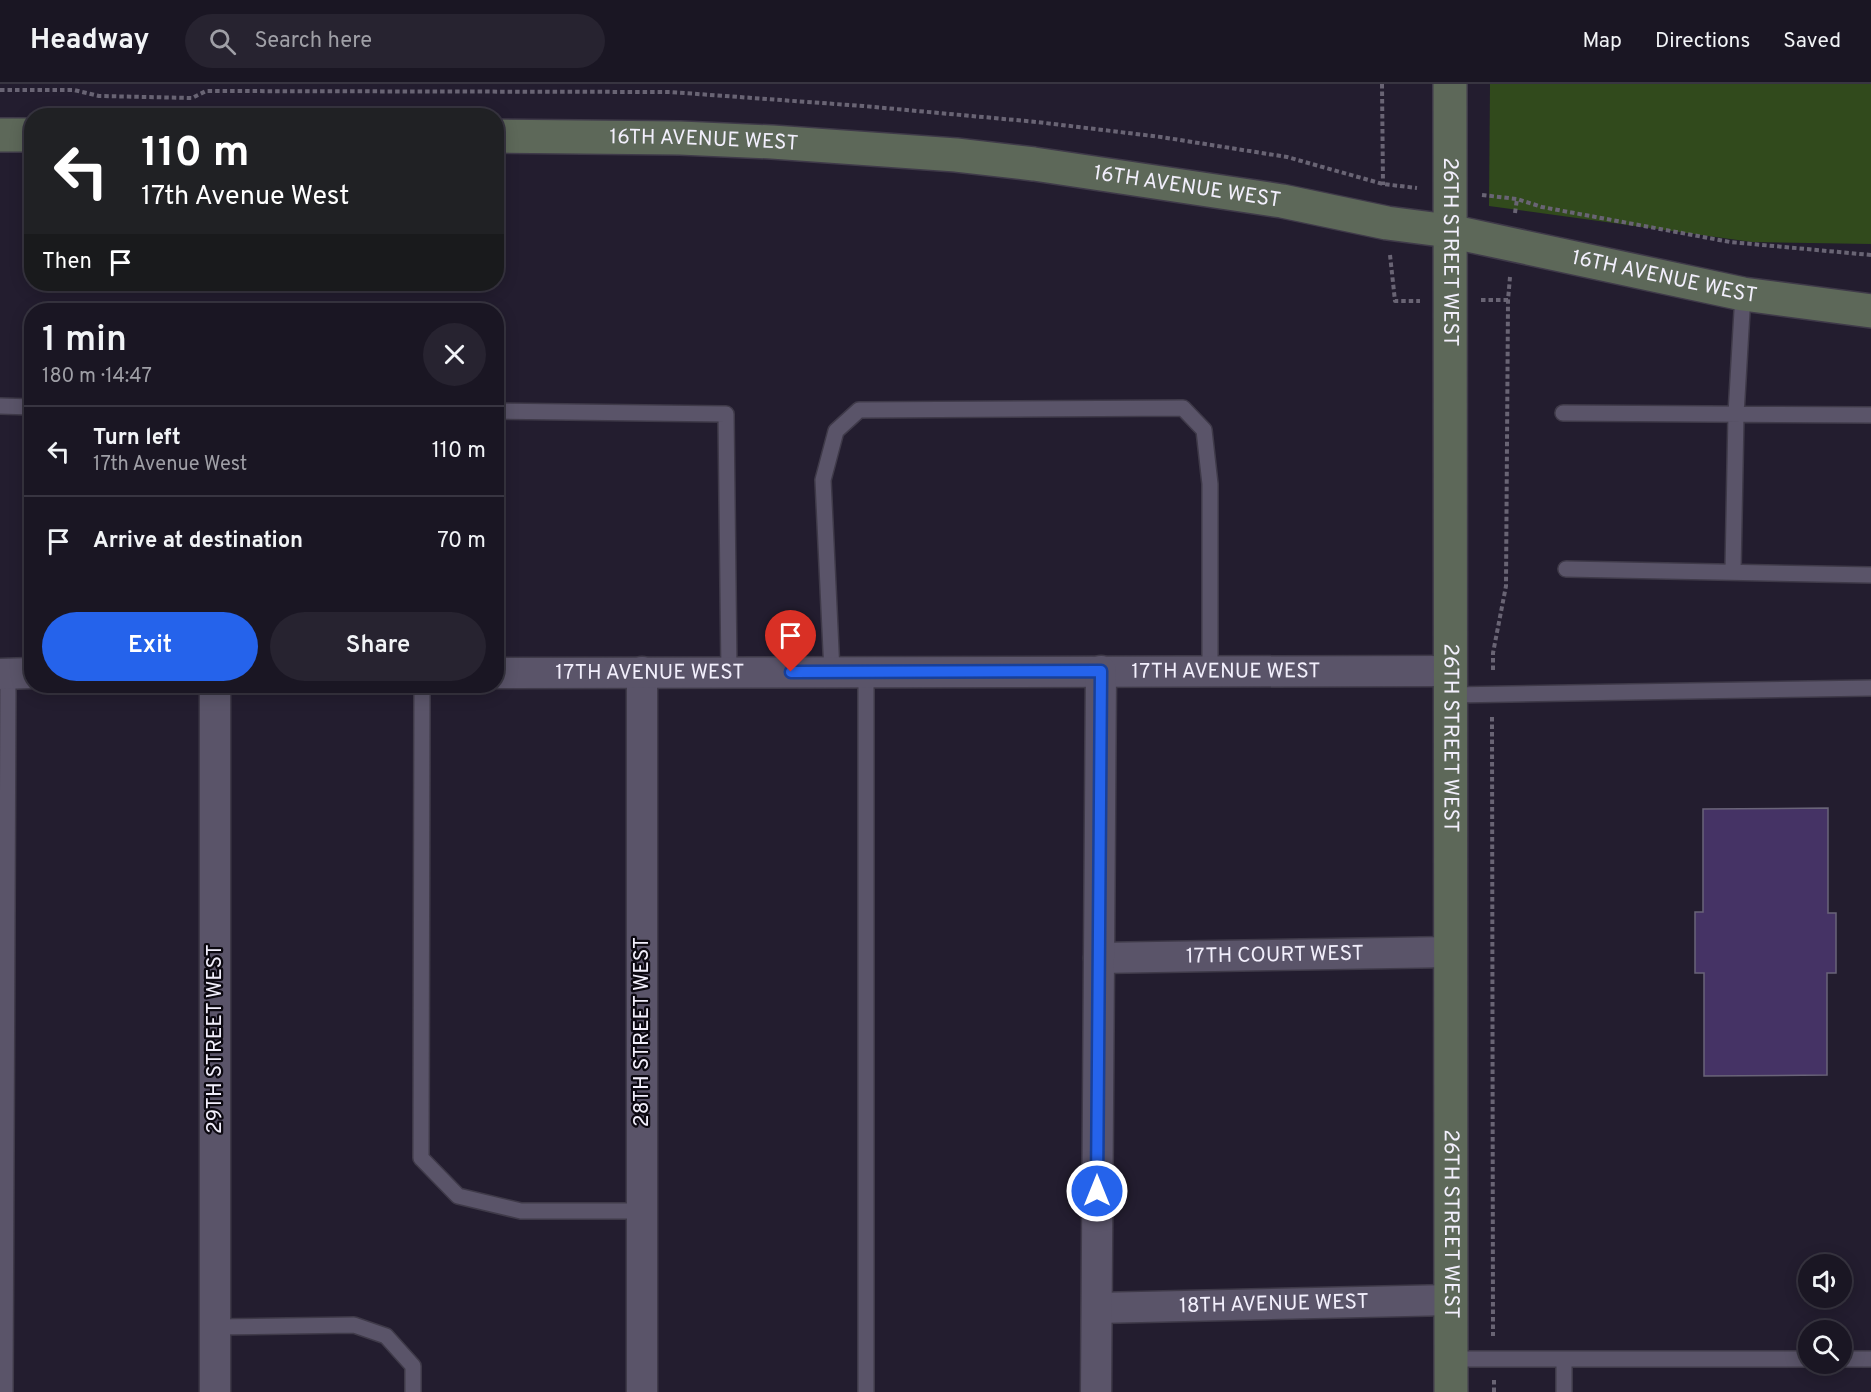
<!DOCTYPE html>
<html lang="en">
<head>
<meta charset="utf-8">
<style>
  body { margin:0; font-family:Overpass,sans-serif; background:#272330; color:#f1f3f6; height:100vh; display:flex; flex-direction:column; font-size:22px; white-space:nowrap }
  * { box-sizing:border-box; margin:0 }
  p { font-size:20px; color:#9f9fa6 }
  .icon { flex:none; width:33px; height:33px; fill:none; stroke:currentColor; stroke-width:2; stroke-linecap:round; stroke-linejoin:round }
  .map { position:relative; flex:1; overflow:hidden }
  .drawer { position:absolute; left:24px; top:219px; width:480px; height:390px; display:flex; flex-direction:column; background:#1a1623; border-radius:24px; box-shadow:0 3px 15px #0003,0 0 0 2px #383541 }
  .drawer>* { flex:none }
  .banner { position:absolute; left:24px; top:24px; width:480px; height:183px; border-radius:24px; box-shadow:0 3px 15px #0003,0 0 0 2px #383541; background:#202124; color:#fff; overflow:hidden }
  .buttons { position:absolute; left:1798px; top:1170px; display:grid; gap:12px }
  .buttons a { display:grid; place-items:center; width:54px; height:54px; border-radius:50%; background:#1a1623; box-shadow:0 3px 15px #0003,0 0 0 2px #383541; font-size:30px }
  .pin { position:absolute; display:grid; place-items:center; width:51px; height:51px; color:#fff; margin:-62px -26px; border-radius:50% 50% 50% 0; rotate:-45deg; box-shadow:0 0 6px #0007 }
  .pin .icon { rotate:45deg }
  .me { position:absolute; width:66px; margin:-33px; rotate:0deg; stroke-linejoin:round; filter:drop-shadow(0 0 4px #0008) }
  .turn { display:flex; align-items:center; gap:21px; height:126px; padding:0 18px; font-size:27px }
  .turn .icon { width:78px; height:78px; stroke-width:2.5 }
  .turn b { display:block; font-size:42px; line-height:51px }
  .then { display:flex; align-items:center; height:57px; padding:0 18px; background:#0003; gap:12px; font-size:22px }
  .round { display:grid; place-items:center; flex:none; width:63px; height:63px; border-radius:32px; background:#272330 }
  .head { display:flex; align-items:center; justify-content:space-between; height:102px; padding:0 18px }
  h1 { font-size:36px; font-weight:600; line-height:45px }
  .action { display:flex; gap:12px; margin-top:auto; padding:12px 18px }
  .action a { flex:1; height:69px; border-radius:36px; background:#2563eb; color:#fff; font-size:24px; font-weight:600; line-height:69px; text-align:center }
  .action a+a { background:#272330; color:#f1f3f6 }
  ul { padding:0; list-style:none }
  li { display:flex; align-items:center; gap:18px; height:90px; padding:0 18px; border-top:2px solid #383541 }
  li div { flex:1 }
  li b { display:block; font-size:22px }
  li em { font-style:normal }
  header { display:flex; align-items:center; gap:36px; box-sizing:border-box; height:84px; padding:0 30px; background:#1a1623; border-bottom:2px solid #383541 }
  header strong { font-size:28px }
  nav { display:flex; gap:33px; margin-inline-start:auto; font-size:21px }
  .search { width:420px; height:54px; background:#272330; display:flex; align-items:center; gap:15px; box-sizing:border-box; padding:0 21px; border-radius:33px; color:#9f9fa6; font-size:22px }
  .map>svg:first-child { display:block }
  .green { fill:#314a1c }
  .building { fill:#453365; stroke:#6a6479; stroke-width:1.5 }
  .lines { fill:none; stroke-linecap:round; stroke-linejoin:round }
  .lane-casing { stroke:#3f3a49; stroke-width:18 }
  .street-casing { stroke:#3f3a49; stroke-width:33 }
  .secondary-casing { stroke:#3f3a49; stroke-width:36 }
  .path { stroke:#696474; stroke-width:4; stroke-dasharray:4.5 3; stroke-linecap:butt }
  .lane { stroke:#5a5469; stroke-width:15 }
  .street { stroke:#5a5469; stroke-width:30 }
  .secondary { stroke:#5d6859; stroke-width:33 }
  .route-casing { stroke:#184099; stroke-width:15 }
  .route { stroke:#2563eb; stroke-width:10 }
  .labels { text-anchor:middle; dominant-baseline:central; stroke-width:4.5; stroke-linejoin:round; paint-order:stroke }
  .street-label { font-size:21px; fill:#f2effc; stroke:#0c0911 }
</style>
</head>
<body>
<header>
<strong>Headway</strong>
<div class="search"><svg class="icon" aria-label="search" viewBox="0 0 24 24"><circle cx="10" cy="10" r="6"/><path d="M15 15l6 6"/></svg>Search here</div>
<nav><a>Map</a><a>Directions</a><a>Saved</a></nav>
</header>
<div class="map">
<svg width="1871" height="1308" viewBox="0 0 1871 1308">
  <rect width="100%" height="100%" fill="#231d2f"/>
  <!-- green -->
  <path class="green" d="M1490,0H1871V160L1752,158L1489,122Z"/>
  <!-- building -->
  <path class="building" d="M1828,724V829H1836V889H1827V991L1704,992V889H1695V828H1703V725Z"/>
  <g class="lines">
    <defs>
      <path id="lane" d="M0,322L32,323
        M496,327L726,330L729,588
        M1563,329L1871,331
        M1566,485L1871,491
        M1733,487L1736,330L1743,210
        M832,588L823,396L836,347L859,326L1183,324L1204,346L1210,400V587
        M422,602L421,1074L458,1112L521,1127H642
        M1451,611L1871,604
        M215,1243L354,1241L386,1252L413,1282V1308
        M1451,1275H1809
        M1564,1275V1308
        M1842,1275H1871
        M5,1308L8,590
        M866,1308V588"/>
      <g id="street">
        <path d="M642,588V1308"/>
        <path id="s1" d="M496,589L1451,587"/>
        <path d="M0,590L32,589"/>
        <path id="s2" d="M1099,874L1451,868"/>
        <path id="s3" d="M1097,1224L1451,1216"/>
        <path d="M215,1308V602"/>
        <path d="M1096,1308L1101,587"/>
      </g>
      <g id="secondary">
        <path id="s4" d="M1450,0L1451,1308"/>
        <path d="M0,51H32"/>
        <path id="s5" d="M496,52L680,54L772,58L956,71L1034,80L1282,117L1387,139L1449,147L1743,210L1871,227"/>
      </g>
    </defs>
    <!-- lane casing -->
    <use href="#lane" class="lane-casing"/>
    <!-- street casing -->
    <use href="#street" class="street-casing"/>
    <!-- secondary casing -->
    <use href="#secondary" class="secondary-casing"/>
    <!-- path -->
    <path class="path" d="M1382,0L1383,101
      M0,6H74L99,12L192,14L206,7L670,8L863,22L1037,38L1161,53L1287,73L1383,100L1417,104
      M1482,111L1517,115L1542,123L1730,158L1871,171
      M1515,129L1517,115
      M1390,171L1395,217H1420
      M1481,216H1508
      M1493,586V569L1506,502L1508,216L1510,193
      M1492,633L1493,1252
      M1494,1296V1308"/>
    <!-- lane -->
    <use href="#lane" class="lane"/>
    <!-- street -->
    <use href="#street" class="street"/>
    <!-- secondary -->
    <use href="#secondary" class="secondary"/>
  </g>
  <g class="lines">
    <defs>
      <path id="route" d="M791,588L1101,587L1097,1107"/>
    </defs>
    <!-- route casing -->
    <use href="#route" class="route-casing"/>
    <!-- route -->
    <use href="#route" class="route"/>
  </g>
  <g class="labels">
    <!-- street labels -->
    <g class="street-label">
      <text stroke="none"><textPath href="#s5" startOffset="208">16TH AVENUE WEST</textPath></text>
      <text stroke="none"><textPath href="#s5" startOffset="694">16TH AVENUE WEST</textPath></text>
      <text stroke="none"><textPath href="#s4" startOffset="168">26TH STREET WEST</textPath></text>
      <text stroke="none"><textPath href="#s5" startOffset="1180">16TH AVENUE WEST</textPath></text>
      <text stroke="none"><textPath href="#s1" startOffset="730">17TH AVENUE WEST</textPath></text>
      <text stroke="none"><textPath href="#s1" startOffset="154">17TH AVENUE WEST</textPath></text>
      <text stroke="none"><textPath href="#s4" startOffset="654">26TH STREET WEST</textPath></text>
      <text stroke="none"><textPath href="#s2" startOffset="176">17TH COURT WEST</textPath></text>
      <text transform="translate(642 948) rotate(-90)">28TH STREET WEST</text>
      <text transform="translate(215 955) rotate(-90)">29TH STREET WEST</text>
      <text stroke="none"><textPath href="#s4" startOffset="1140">26TH STREET WEST</textPath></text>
      <text stroke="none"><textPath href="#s3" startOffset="177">18TH AVENUE WEST</textPath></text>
    </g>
  </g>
</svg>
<div class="buttons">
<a><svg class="icon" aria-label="sound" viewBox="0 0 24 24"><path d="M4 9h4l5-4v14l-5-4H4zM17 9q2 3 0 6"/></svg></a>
<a><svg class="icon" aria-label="search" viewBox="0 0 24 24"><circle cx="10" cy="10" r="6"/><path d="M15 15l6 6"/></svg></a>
</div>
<div class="pin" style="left:791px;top:588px;background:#d93025"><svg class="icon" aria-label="arrive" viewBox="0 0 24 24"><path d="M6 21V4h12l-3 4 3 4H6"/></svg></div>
<svg class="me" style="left:1097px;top:1107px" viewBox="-20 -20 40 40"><circle r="17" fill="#2563eb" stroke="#fff" stroke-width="3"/><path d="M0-11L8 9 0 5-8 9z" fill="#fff"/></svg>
<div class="banner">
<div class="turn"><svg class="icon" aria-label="left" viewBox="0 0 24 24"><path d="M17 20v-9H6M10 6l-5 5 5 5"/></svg><div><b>110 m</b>17th Avenue West</div></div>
<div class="then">Then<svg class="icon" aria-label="arrive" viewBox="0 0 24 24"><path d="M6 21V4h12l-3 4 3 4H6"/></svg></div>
</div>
<section class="drawer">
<div class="head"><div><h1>1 min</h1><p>180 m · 14:47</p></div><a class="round"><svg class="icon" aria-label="close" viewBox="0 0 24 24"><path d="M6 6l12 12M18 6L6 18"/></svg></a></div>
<ul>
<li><svg class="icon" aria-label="left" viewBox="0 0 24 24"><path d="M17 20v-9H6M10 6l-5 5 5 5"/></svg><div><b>Turn left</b><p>17th Avenue West</p></div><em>110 m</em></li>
<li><svg class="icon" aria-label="arrive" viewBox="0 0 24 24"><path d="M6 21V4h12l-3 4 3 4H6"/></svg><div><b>Arrive at destination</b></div><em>70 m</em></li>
</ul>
<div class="action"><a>Exit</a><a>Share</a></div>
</section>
</div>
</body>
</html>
